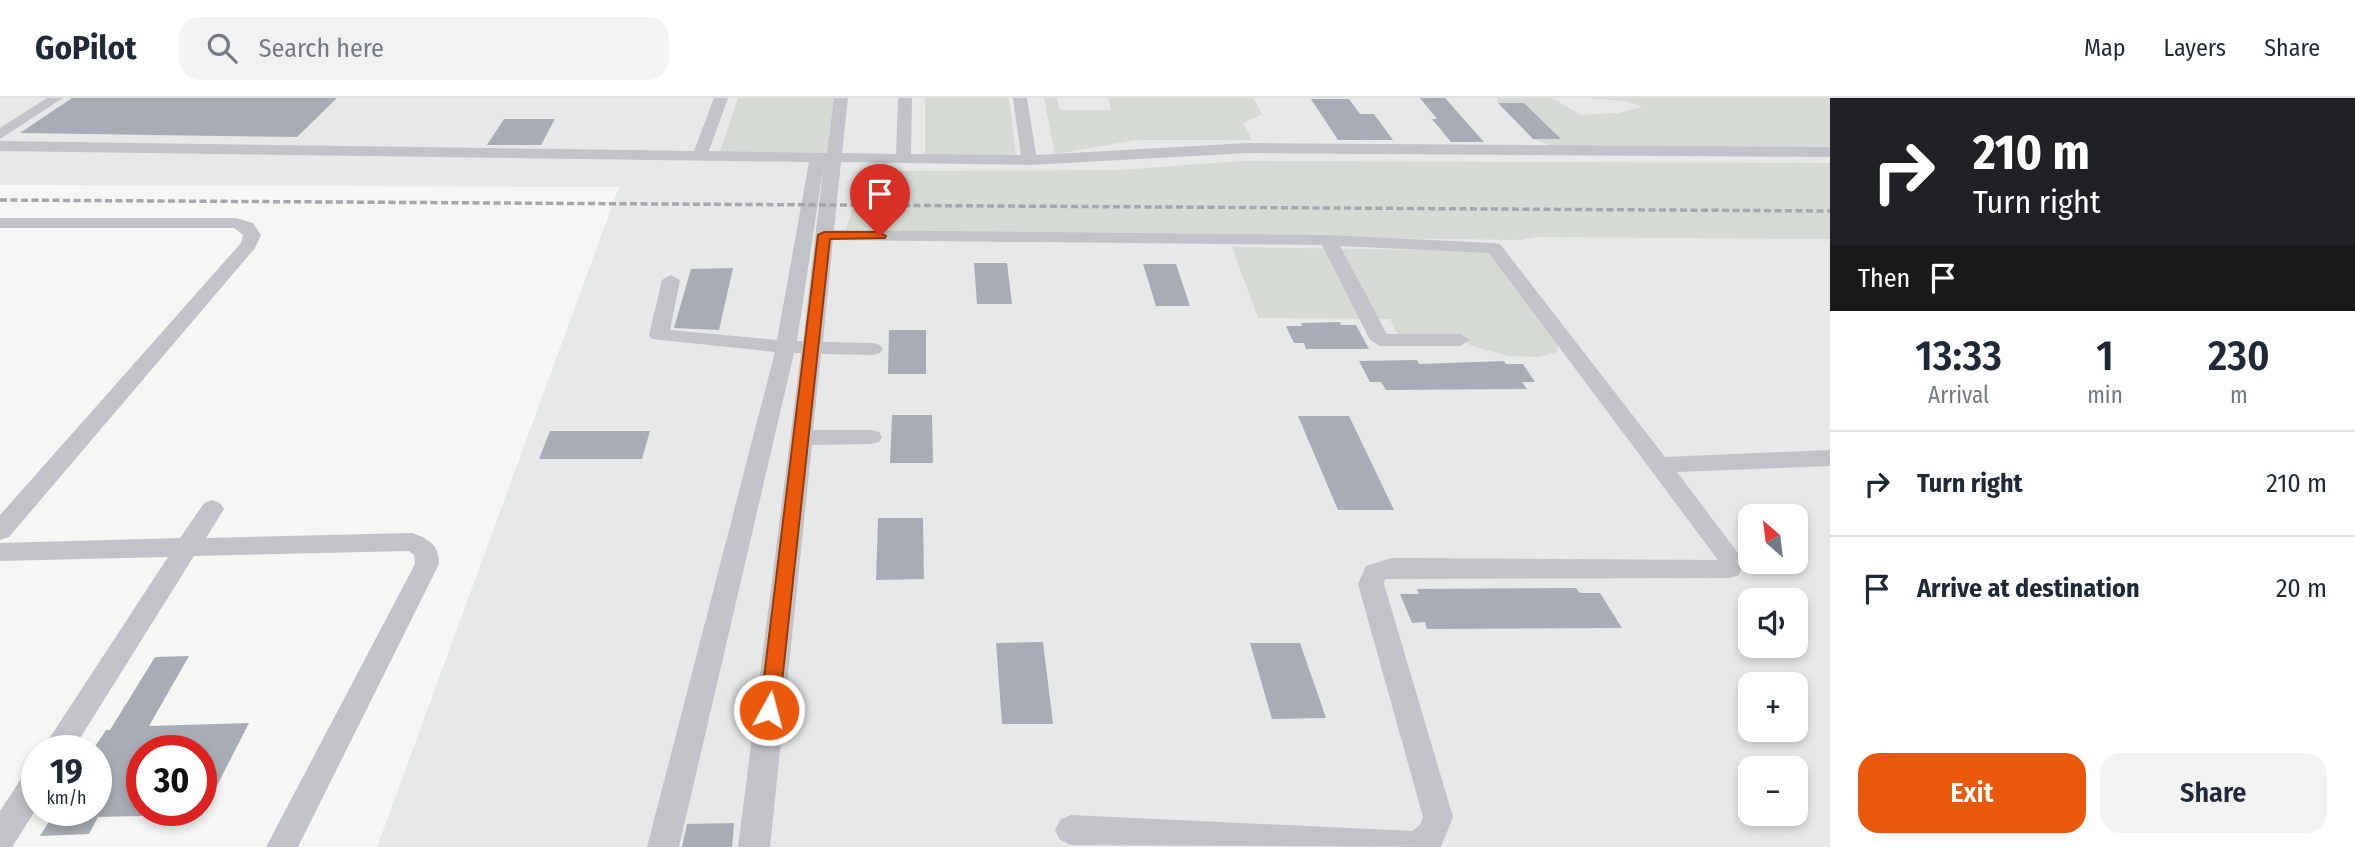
<!DOCTYPE html>
<html lang="en">
<head>
<meta charset="utf-8">
<style>
  body { margin:0; font-family:"Fira Sans Condensed",sans-serif; background:#f2f2f3; color:#1f2937; height:100vh; display:flex; flex-direction:column; font-size:26px; white-space:nowrap }
  * { box-sizing:border-box; margin:0 }
  p { font-size:23px; color:#747a83 }
  .icon { flex:none; width:38px; height:38px; fill:none; stroke:currentColor; stroke-width:2; stroke-linecap:round; stroke-linejoin:round }
  .map { position:relative; flex:1; overflow:hidden }
  .details { display:flex; flex-direction:column; background:#fff; width:525px }
  .details>* { flex:none }
  .banner { background:#202124; color:#fff; overflow:hidden }
  .needle { width:46px; rotate:332deg }
  .fabs { position:absolute; left:1738px; top:406px; display:grid; gap:14px }
  .fabs a { display:grid; place-items:center; width:70px; height:70px; border-radius:14px; background:#fff; box-shadow:0 4px 10px #0003; font-size:35px }
  .speed { position:absolute; left:21px; top:637px; display:flex; gap:14px; font-size:35px; font-weight:700; text-align:center }
  .speed>* { display:grid; place-content:center; width:91px; height:91px; border-radius:50%; background:#fff; box-shadow:0 4px 10px #0003; line-height:1 }
  .speed small { font-size:18px; font-weight:400 }
  .speed .limit { border:10px solid #d22; background:#fff; color:#111 }
  .pin { position:absolute; display:grid; place-items:center; width:60px; height:60px; color:#fff; margin:-72px -30px; border-radius:50% 50% 50% 0; rotate:-45deg; box-shadow:0 0 7px #0007 }
  .pin .icon { rotate:45deg }
  .me { position:absolute; width:77px; margin:-38px; rotate:7deg; stroke-linejoin:round; filter:drop-shadow(0 0 5px #0008) }
  .turn { display:flex; align-items:center; gap:24px; height:147px; padding:0 28px; font-size:32px }
  .turn .icon { width:91px; height:91px; stroke-width:2.5 }
  .turn b { display:block; font-size:49px; line-height:60px }
  .then { display:flex; align-items:center; height:66px; padding:0 28px; background:#0003; gap:14px; font-size:26px }
  .eta { display:flex; justify-content:space-evenly; align-items:center; height:119px; text-align:center }
  .eta b { font-size:42px; font-weight:600; line-height:49px }
  .primary-button { display:flex; gap:14px; margin-top:auto; padding:14px 28px }
  .primary-button a { flex:1; height:80px; border-radius:21px; background:#ea580c; color:#fff; font-size:28px; font-weight:600; line-height:80px; text-align:center }
  .primary-button a+a { background:#f2f2f3; color:#1f2937 }
  ul { padding:0; list-style:none }
  li { display:flex; align-items:center; gap:21px; height:105px; padding:0 28px; border-top:2px solid #e0e1e3 }
  li div { flex:1 }
  li b { display:block; font-size:26px }
  li em { font-style:normal }
  header { display:flex; align-items:center; gap:42px; box-sizing:border-box; height:98px; padding:0 35px; background:#fff; border-bottom:2px solid #e0e1e3 }
  header strong { font-size:33px }
  nav { display:flex; gap:38px; margin-inline-start:auto; font-size:24px }
  .search { width:490px; height:63px; background:#f2f2f3; display:flex; align-items:center; gap:18px; box-sizing:border-box; padding:0 24px; border-radius:21px; color:#747a83; font-size:26px }
  main { display:flex; flex:1; min-height:0 }
  .map>svg:first-child { display:block }
  .built { fill:#e7e8e8; fill-rule:evenodd }
  .green { fill:#d5dbd4 }
  .building { fill:#a8adb5 }
  .lines { fill:none; stroke-linecap:round; stroke-linejoin:round }
  .minor { fill:#c1c3c8; fill-rule:evenodd }
  .rail { stroke:#a3a6ad; stroke-width:3.5; stroke-dasharray:7 3.5; stroke-linecap:butt }
  .route { fill:#ea580c; stroke:#983908; stroke-width:2 }
</style>
</head>
<body>
<header>
<strong>GoPilot</strong>
<div class="search"><svg class="icon" aria-label="search" viewBox="0 0 24 24"><circle cx="10" cy="10" r="6"/><path d="M15 15l6 6"/></svg>Search here</div>
<nav><a>Map</a><a>Layers</a><a>Share</a></nav>
</header>
<main>
<div class="map">
<svg width="1830" height="749" viewBox="0 0 1830 749">
  <rect width="100%" height="100%" fill="#f6f7f4"/>
  <!-- built -->
  <path class="built" d="M0,0H1830V749H377L619,89L0,87ZM1750,418H1796V464H1750ZM1750,502H1796V548H1750ZM1750,586H1796V632H1750ZM1750,670H1796V716H1750Z"/>
  <!-- green -->
  <path class="green" d="M738,0H838L829,57H719Z
    M925,0H1009L1016,58H925Z
    M1044,0H1057L1060,12H1111L1108,0H1253L1262,16L1243,25L1252,42H1137L1055,56Z
    M1497,0H1552L1581,17L1618,15L1641,9C1627,0 1608,3 1591,0H1830V50L1554,49L1533,41H1560L1524,5H1498Z
    M1241,63L1830,65V141L1537,139L1520,142L845,133L866,73L1119,72Z
    M1232,149L1496,153L1559,241L1557,254L1538,259L1508,258L1475,249L1455,240L1399,239L1390,221L1258,220Z"/>
  <!-- building -->
  <path class="building" d="M72,0H337L297,39L20,35Z
    M1420,0H1445L1484,44H1451L1432,21H1437Z
    M1311,1H1349L1360,16H1374L1393,42H1338Z
    M1498,5H1524L1561,41H1533Z
    M504,21H555L541,47H487Z
    M974,165H1007L1012,206H977Z
    M1143,166H1176L1190,208H1156Z
    M733,170L719,232L674,230L691,171Z
    M1340,224L1341,227H1356L1369,251H1306L1304,245H1294L1286,228H1302L1301,225Z
    M889,232H926V276H888Z
    M1417,262L1419,266L1504,263L1506,266H1523L1535,284H1522L1527,291L1386,292L1381,284H1370L1359,263Z
    M892,317H932L933,365H890Z
    M1298,318H1349L1394,412H1338Z
    M550,333H650L642,361H539Z
    M878,420H923L924,481L876,482Z
    M1576,490L1580,495H1600L1622,530L1427,531L1425,524L1412,525L1400,496H1419L1417,491Z
    M1043,544L1053,626H1002L996,545Z
    M1250,545H1300L1326,620L1272,621Z
    M189,558L149,628L249,625L201,719V653H142V718L98,719L89,736L40,738L56,712H96V647L106,632H110L155,559Z
    M734,725L732,749H682L687,726Z"/>
  <g class="lines">
    <!-- minor -->
    <path class="minor" d="M47,0H63L0,41V30Z
      M714,0H728L709,53L827,55L834,0H848L842,55L896,56L898,0H912L911,56L1021,57L1013,0H1027L1036,57L1248,45L1830,49V59L1248,55L1029,67L841,64L834,132L1328,137L1494,145L1500,146L1665,359L1830,352V368L1677,374L1744,463L1739,477L1730,480L1385,481L1384,486L1453,719L1441,749L1071,747L1060,742L1055,732L1060,722L1071,717L1412,733L1420,727L1423,719L1358,486L1366,468L1391,460L1718,462L1489,155L1340,148L1387,236H1460L1470,242L1460,248H1380L1370,242L1322,147L833,142L823,244L873,245L880,247L883,251L880,255L873,257L821,256L813,332H871L879,334L882,339L879,344L871,346L812,347L770,749H738L801,255H794L679,749H647L775,254L652,241L649,237L662,182L671,177L680,182L670,232L777,242L809,64L0,53V43L694,53ZM824,64L803,243H797Z
      M0,120H236L253,125L261,137L255,150L9,439L0,442V417L241,145L243,137L234,130H0Z
      M212,402L220,405L224,411L206,440L412,435C428,440 440,448 439,466L298,749H266L415,466L414,457L409,453L194,458L72,653H41L168,459L0,463V445L180,440L204,405Z
      M37,669V710L12,749H0V713L26,673Z"/>
    <!-- rail -->
    <path class="rail" d="M0,102L1830,113"/>
  </g>
  <!-- route -->
  <path class="route" d="M880,134L886,138L885,140L830,141L779,612L776,619L769,621L762,619L760,612L818,137L824,134Z"/>
</svg>
<div class="fabs">
<a><svg class="needle" viewBox="-14 -14 28 28"><path d="M0-13l5 13h-10z" fill="#e53935"/><path d="M0 13l5-13h-10z" fill="#747a83"/></svg></a>
<a><svg class="icon" aria-label="sound" viewBox="0 0 24 24"><path d="M4 9h4l5-4v14l-5-4H4zM17 9q2 3 0 6"/></svg></a>
<a>+</a>
<a>−</a>
</div>
<div class="speed"><div>19<small>km/h</small></div><div class="limit">30</div></div>
<div class="pin" style="left:880px;top:138px;background:#d93025"><svg class="icon" aria-label="arrive" viewBox="0 0 24 24"><path d="M6 21V4h12l-3 4 3 4H6"/></svg></div>
<svg class="me" style="left:769px;top:612px" viewBox="-20 -20 40 40"><circle r="17" fill="#ea580c" stroke="#fff" stroke-width="3"/><path d="M0-11L8 9 0 5-8 9z" fill="#fff"/></svg>
</div>
<section class="details">
<div class="banner">
<div class="turn"><svg class="icon" aria-label="right" viewBox="0 0 24 24"><path d="M7 20v-9h11M14 6l5 5-5 5"/></svg><div><b>210 m</b>Turn right</div></div>
<div class="then">Then<svg class="icon" aria-label="arrive" viewBox="0 0 24 24"><path d="M6 21V4h12l-3 4 3 4H6"/></svg></div>
</div>
<div class="eta">
<div><b>13:33</b><p>Arrival</p></div>
<div><b>1</b><p>min</p></div>
<div><b>230</b><p>m</p></div>
</div>
<ul>
<li><svg class="icon" aria-label="right" viewBox="0 0 24 24"><path d="M7 20v-9h11M14 6l5 5-5 5"/></svg><div><b>Turn right</b></div><em>210 m</em></li>
<li><svg class="icon" aria-label="arrive" viewBox="0 0 24 24"><path d="M6 21V4h12l-3 4 3 4H6"/></svg><div><b>Arrive at destination</b></div><em>20 m</em></li>
</ul>
<div class="primary-button"><a>Exit</a><a>Share</a></div>
</section>
</main>
</body>
</html>
